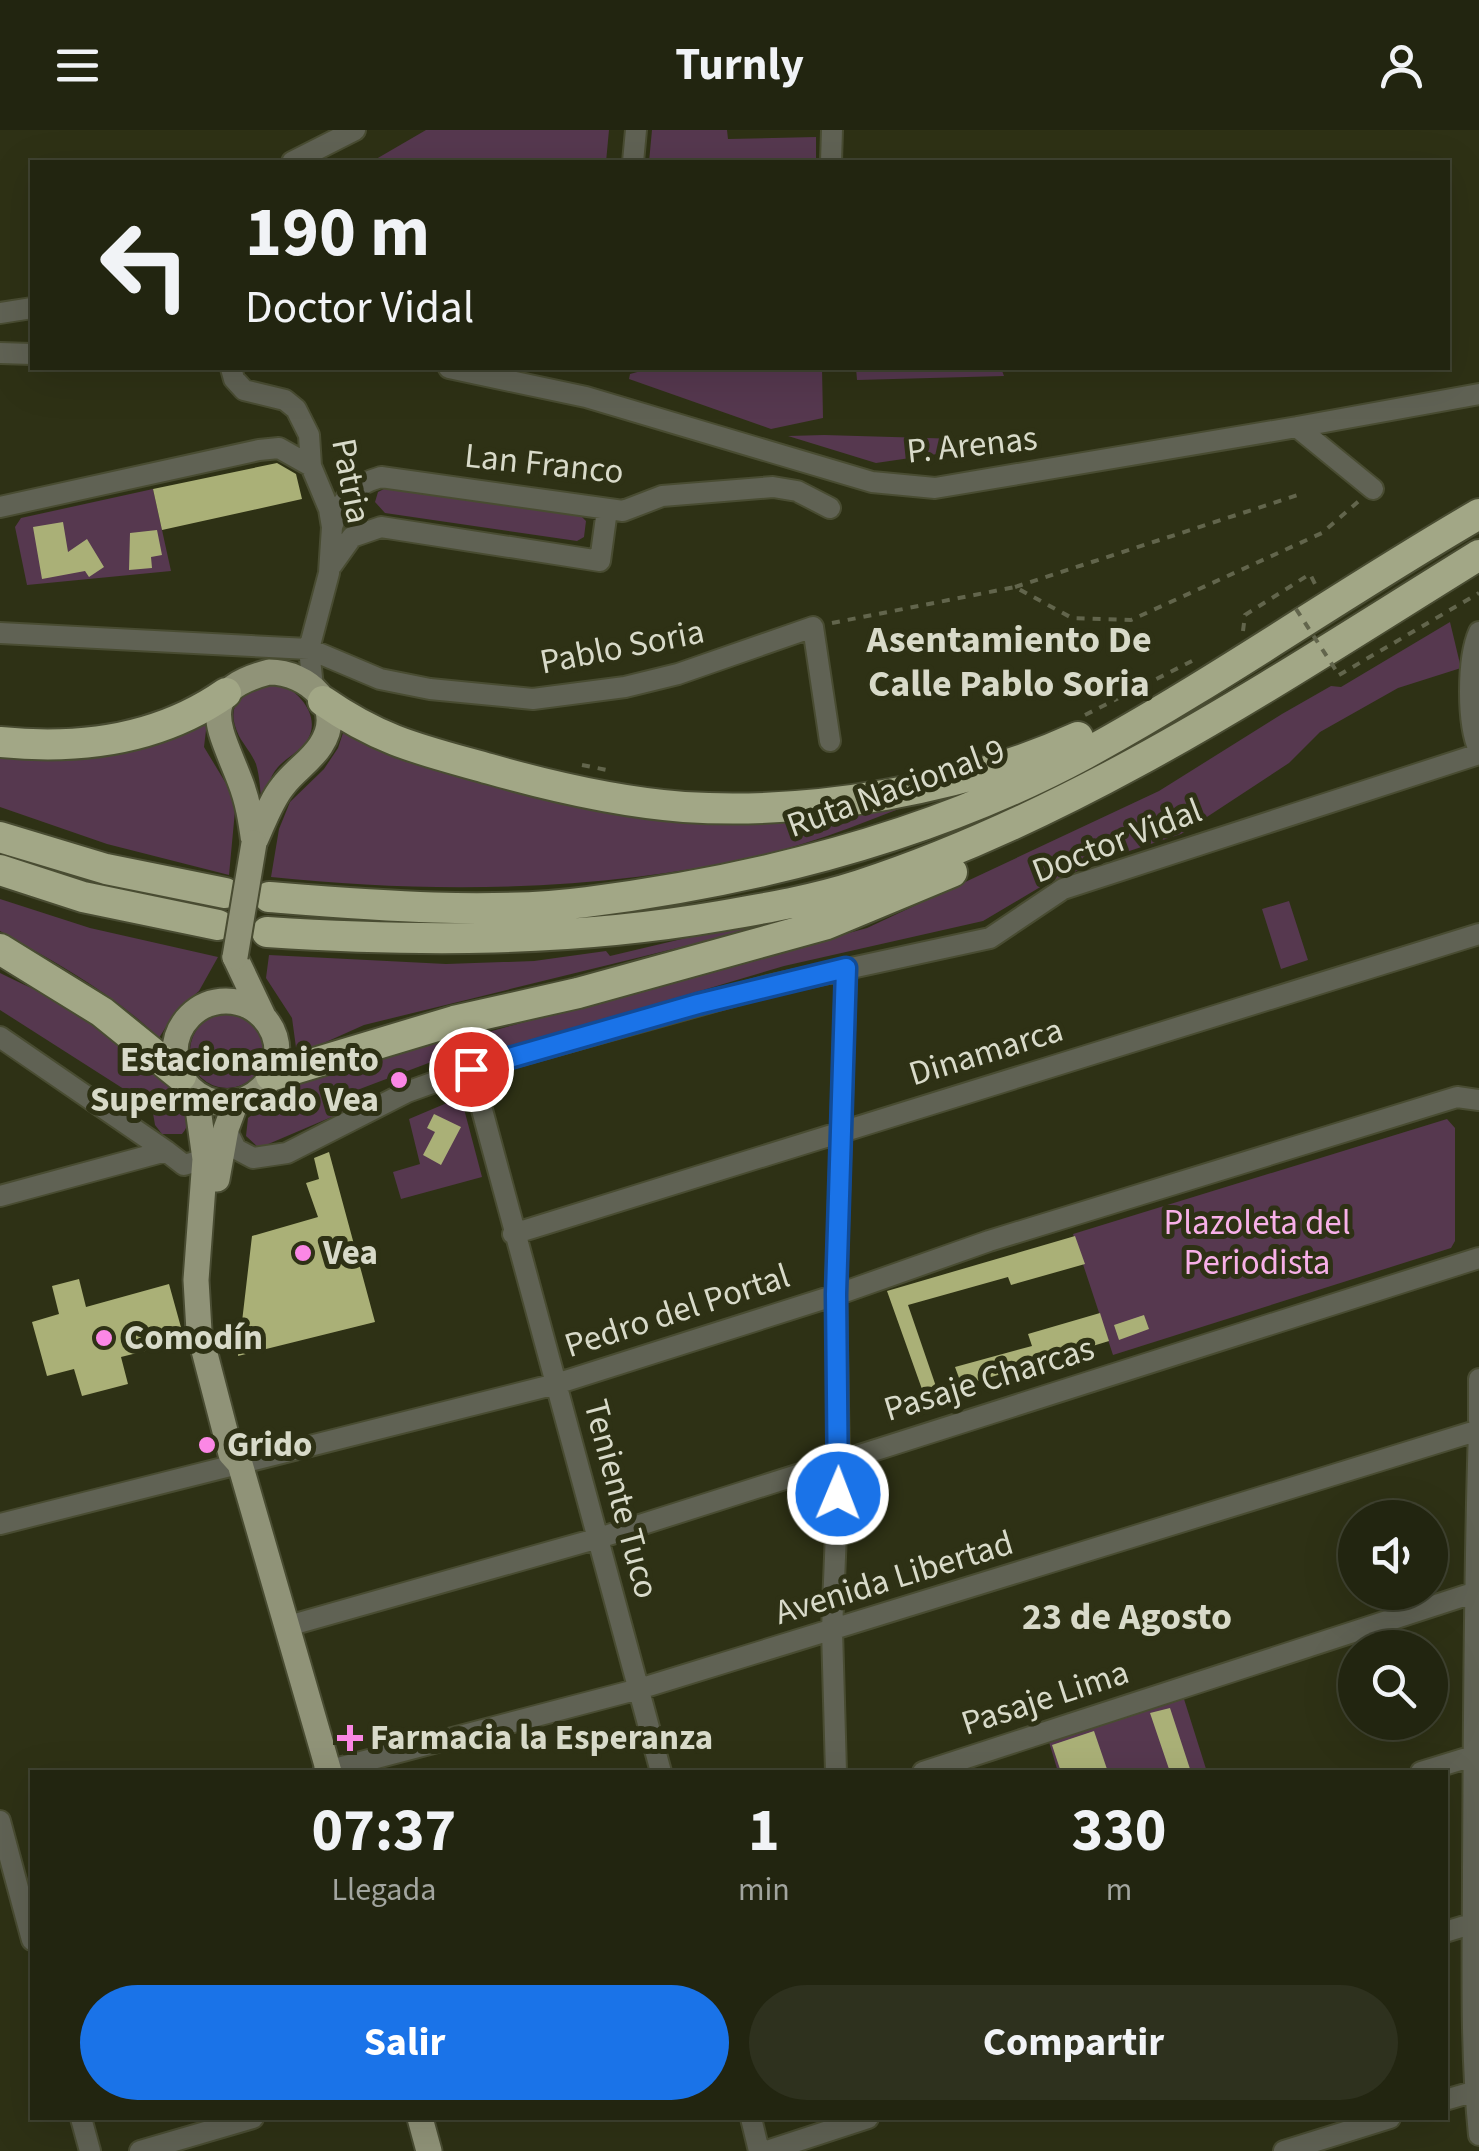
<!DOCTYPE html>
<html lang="es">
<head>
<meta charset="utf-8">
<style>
  body { margin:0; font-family:"Source Sans 3",sans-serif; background:#2e311e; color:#f1f3f6; height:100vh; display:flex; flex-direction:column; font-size:38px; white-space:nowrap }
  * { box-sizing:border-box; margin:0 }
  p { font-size:32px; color:#a2a59f }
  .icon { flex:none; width:55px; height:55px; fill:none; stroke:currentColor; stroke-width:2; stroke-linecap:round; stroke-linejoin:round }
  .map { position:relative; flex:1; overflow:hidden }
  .drawer { position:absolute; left:30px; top:1640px; width:1418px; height:350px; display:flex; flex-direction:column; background:#222510; border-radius:0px; box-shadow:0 10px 40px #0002,0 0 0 2px #3f4230 }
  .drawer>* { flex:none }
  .guide { position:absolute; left:30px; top:30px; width:1420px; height:210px; border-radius:0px; box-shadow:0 10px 40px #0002,0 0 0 2px #3f4230; background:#222510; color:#f1f3f6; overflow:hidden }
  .buttons { position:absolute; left:1338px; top:1370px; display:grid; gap:20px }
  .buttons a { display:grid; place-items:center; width:110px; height:110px; border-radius:50%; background:#222510; box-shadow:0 10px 40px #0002,0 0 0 2px #3f4230; font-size:50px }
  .pin { position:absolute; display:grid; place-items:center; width:85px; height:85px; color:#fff; margin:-42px; border:5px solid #fff; border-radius:50%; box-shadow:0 2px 10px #0007 }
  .me { position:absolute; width:110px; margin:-55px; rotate:1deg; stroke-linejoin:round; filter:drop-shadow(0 0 8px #0008) }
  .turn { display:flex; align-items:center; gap:35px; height:210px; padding:0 50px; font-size:45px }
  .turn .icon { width:130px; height:130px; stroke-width:2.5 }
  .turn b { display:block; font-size:70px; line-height:85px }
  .eta { display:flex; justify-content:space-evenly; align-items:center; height:170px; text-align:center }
  .eta b { font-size:60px; font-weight:700; line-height:70px }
  .primary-button { display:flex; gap:20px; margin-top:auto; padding:20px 50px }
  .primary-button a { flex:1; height:115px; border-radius:60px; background:#1a73e8; color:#fff; font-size:40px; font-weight:700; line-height:115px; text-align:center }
  .primary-button a+a { background:#2e311e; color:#f1f3f6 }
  header { display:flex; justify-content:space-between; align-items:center; height:130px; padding:0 50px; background:#222510; font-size:45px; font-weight:700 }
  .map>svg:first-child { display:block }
  .green { fill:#56384f }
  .building { fill:#aab077 }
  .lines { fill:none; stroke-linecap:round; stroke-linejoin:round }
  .minor-casing { stroke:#494c32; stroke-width:24 }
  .primary-casing { stroke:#494c32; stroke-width:29 }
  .motorway-casing { stroke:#494c32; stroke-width:34 }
  .path { stroke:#62654c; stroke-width:4; stroke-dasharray:8 8; stroke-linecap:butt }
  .minor { stroke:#606254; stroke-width:20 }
  .primary { stroke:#909378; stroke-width:25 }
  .motorway { stroke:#a2a786; stroke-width:30 }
  .primary-bridge-casing { stroke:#494c32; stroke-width:29; stroke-linecap:butt }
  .path-bridge { stroke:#62654c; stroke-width:4; stroke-dasharray:8 8; stroke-linecap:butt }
  .primary-bridge { stroke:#909378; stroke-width:25 }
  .route-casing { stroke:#114b97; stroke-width:25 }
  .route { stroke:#1a73e8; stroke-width:18 }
  .poi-dot { fill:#fb87e5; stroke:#2e3115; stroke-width:4 }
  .labels { text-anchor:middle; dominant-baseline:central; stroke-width:10; stroke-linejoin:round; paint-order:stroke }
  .street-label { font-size:35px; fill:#d8dac9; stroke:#2e3115 }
  .poi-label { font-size:35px; font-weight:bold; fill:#d8dac9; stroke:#2e3115; text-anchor:start }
  .park-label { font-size:35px; fill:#f8b0e8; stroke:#2e3115 }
  .neighbourhood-label { font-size:38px; font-weight:bold; fill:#d8dac9; stroke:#2e3115 }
</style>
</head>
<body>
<header><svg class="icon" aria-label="menu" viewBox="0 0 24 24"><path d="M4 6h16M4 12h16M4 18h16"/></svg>Turnly<svg class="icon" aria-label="person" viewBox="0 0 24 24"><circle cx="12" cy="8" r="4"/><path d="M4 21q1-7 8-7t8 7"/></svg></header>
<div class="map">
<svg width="1479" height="2021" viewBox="0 0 1479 2021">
  <rect width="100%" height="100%" fill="#2e3115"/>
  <!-- green -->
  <path class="green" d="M426,0H609L606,32H371Z
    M652,0H727L728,9L816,7V32H649Z
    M652,238H822L823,288L771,299L629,249L630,244Z
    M856,238H1001L1004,246L857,250Z
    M824,305L961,309L1026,308L1027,311L876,333L788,306Z
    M386,358L581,386L586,391L584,407L577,411L385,383L375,372L378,362Z
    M153,359L171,441L27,455L15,397L21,388Z
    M1450,492L1461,538L1398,558L1320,602L1289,633L1181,704L1102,730L1042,756L983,791L784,836L450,935L447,926L344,965L348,980L259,1018L246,1006L248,988L292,953L436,910L470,907L867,798L1159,661L1282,584L1331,556L1341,557Z
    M278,552C302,563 325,591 303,616C295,624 285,629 278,637C269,647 266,662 262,675C260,661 260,647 256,634C252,624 244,615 239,606C221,569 249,559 278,552Z
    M207,592L204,617L236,670L229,745L107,714L0,677V625L99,622L164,612Z
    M345,597L579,670L934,666C878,686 820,712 762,725C602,762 433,764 271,747L279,699L290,672L324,639L338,618Z
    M0,769L90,798L218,827L199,861L175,882L159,908C113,863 56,833 0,801Z
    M1289,771L1308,830L1281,839L1262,779Z
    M779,786H796L710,810L364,895L297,925L292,888L266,848L269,825L446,834L534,831L606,821L610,826Z
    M0,843C32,859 67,873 97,892C121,908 212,972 182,1004H162L155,995L152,977L0,880Z
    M190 921a37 37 0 1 1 74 0a37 37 0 1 1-74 0Z
    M454,970L463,975L482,1047L401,1069L393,1042L420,1034L409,989Z
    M1447,989L1455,998V1111L1451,1118L1113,1225L1073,1104Z
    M1184,1569L1207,1642H1058L1049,1612Z"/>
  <!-- building -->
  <path class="building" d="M277,333L296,344L302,369L162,400L153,359Z
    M63,392L68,422L87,409L104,437L89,447L85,441L42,449L33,397Z
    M157,400L162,425L151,427L152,438L129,440L130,403Z
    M434,984L461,997L441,1035L423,1025L435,1002L427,998Z
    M329,1022L375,1192L238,1226L252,1106L318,1087L306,1053L319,1049L314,1028Z
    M1075,1106L1085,1134L1011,1155L1008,1147L908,1175L941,1271L928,1276L887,1161Z
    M79,1149L86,1177L169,1154L182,1201L171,1203L173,1214L121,1227L128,1254L82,1266L74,1239L47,1246L32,1192L59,1184L52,1156Z
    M1100,1183L1109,1211L962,1256L955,1237L1032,1216L1028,1204Z
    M1144,1185L1149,1199L1119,1210L1114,1195Z
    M1170,1578L1191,1642H1170L1150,1583Z
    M1094,1601L1108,1642H1080L1078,1639L1061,1642L1052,1615Z"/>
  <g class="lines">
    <defs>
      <path id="minor" d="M292,32L355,0
        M633,32L636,0
        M831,32L832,0
        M0,183L32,178
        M0,223L32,224
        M231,238L234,249L244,260L285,270L296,279L309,305L311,336L329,379L332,397L329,443L309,519L313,557
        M449,238L586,267L872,352L935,358L1297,297L1373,359
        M1297,297L1479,264
        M0,377L259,320L279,318L311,336
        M332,397C342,369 352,355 381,347L623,381L662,366L773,357L797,361L830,378
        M332,435L352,407L381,397L600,431L607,380
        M1479,502C1467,529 1467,594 1479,620
        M0,503L309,519L380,549L430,559L533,569L625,557L678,544L813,497L830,611
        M0,907L166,1021
        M471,939L661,1642
        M226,999L236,1019L253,1028L287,1023L407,962L471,939L768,856L990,808L1063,759L1479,624
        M0,1066L166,1021L184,1035L205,1029
        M513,1104L1479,804
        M1479,1249V1291
        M1479,1301C1474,1447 1474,1592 1473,1738C1473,1827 1470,1916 1479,2005
        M0,1394L556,1254L836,1165L989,1111L1457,967L1479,970
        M288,1496L599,1408L1479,1128
        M323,1642L639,1559L1479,1300
        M836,1642L832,1500L839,1330L836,1165L846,838
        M923,1642L1473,1463
        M1421,1642L1473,1626
        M0,1691L32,1810
        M1445,1802L1471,1794L1479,1787
        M1445,1970L1479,1960
        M81,1988L90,2021
        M751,1988L759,2021
        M140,2021L253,1988
        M767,2021L868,1988
        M1284,2021L1390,1988"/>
      <path id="primary" d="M269,542C308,542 346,577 321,615C311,631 294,641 283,656C270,672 263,694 254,713C251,691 248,671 240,651C220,598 193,562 269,542Z
        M235,827L263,886
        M175 922a51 51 0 1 1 102 0a51 51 0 1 1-102 0Z
        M196,964L205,1029L196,1150L199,1201L231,1324L240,1334L329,1642
        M217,1049L226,999L236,972
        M420,1988L429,2021"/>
      <path id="motorway" d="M323,571C382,612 422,620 490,639C553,657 619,672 684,677C811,685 962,660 1078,607
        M0,612C79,620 159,610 226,563
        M0,707L106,739L225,763
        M0,740L83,767L218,795
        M269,767C370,775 487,785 587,772C759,750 931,707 1085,624C1220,550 1346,461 1479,384
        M267,802C419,812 569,812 720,786C767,778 814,770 860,755C1083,682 1280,548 1479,425
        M0,819L102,882L181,946
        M271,946L454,891L578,863L827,794L952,742"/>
    </defs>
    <!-- minor casing -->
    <use href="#minor" class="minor-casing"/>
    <!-- primary casing -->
    <use href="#primary" class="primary-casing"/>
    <!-- motorway casing -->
    <use href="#motorway" class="motorway-casing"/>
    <!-- path -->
    <path class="path" d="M1015,457L1304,363
      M832,493L1015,457L1072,488L1131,490L1322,403L1360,370
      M1243,501L1245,485L1310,444L1316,456
      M1339,545L1479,463
      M1085,585L1192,531
      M582,635L607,640"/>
    <!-- minor -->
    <use href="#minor" class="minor"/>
    <!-- primary -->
    <use href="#primary" class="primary"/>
    <!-- motorway -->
    <use href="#motorway" class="motorway"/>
    <defs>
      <path id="primary-bridge" d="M235,827L254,713"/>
    </defs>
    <!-- primary-bridge casing -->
    <use href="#primary-bridge" class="primary-bridge-casing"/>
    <!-- path-bridge -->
    <path class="path-bridge" d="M1296,479L1339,545"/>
    <!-- primary-bridge -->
    <use href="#primary-bridge" class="primary-bridge"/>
  </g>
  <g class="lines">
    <defs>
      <path id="route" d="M471,939L698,874L846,838L836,1164L838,1364"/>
    </defs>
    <!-- route casing -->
    <use href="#route" class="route-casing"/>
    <!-- route -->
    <use href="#route" class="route"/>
  </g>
  <!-- markers -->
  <g class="poi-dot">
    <circle cx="399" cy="950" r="10"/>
    <circle cx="303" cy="1123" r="10"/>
    <circle cx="104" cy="1208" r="10"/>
    <circle cx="207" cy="1315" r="10"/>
    <path d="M345 1593h10v10h10v10h-10v10h-10v-10h-10v-10h10z"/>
  </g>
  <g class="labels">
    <!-- street labels -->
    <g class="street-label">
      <text transform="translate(972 315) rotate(-6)">P. Arenas</text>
      <text transform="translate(544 334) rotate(6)">Lan Franco</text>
      <text transform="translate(351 351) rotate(79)">Patria</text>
      <text transform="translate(622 517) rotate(-11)">Pablo Soria</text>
      <text transform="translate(896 658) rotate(-20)">Ruta Nacional 9</text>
      <text transform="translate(1117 711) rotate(-21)">Doctor Vidal</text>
      <text transform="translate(986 922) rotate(-17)">Dinamarca</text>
      <text transform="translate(677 1181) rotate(-18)">Pedro del Portal</text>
      <text transform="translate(989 1249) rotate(-17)">Pasaje Charcas</text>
      <text transform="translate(621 1369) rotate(75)">Teniente Tuco</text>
      <text transform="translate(894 1448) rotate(-17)">Avenida Libertad</text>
      <text transform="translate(1045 1568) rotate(-18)">Pasaje Lima</text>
    </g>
    <!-- poi labels -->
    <g class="poi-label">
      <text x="379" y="930" text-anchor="end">Estacionamiento<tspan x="379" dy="40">Supermercado Vea</tspan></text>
      <text x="323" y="1123">Vea</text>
      <text x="124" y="1208">Comodín</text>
      <text x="227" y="1315">Grido</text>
      <text x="370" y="1608">Farmacia la Esperanza</text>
    </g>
    <!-- park labels -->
    <g class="park-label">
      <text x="1257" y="1093">Plazoleta del<tspan x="1257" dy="40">Periodista</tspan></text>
    </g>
    <!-- neighbourhood labels -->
    <g class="neighbourhood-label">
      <text x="1009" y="510">Asentamiento De<tspan x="1009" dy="44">Calle Pablo Soria</tspan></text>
      <text x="1127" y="1487">23 de Agosto</text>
    </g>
  </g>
</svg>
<div class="buttons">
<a><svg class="icon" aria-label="sound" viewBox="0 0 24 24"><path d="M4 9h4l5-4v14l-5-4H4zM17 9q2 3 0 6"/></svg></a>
<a><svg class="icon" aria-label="search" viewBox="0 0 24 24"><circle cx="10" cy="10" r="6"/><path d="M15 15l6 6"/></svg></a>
</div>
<div class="pin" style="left:471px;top:939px;background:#d93025"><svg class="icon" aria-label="arrive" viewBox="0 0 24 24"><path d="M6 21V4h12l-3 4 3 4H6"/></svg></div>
<svg class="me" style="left:838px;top:1364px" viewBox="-20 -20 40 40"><circle r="17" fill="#1a73e8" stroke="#fff" stroke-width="3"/><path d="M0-11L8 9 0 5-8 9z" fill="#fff"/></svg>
<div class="guide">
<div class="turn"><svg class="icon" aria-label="left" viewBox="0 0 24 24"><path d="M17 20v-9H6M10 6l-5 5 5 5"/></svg><div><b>190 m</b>Doctor Vidal</div></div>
</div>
<section class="drawer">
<div class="eta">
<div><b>07:37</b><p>Llegada</p></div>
<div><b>1</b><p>min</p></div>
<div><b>330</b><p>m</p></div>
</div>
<div class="primary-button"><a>Salir</a><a>Compartir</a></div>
</section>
</div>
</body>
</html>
